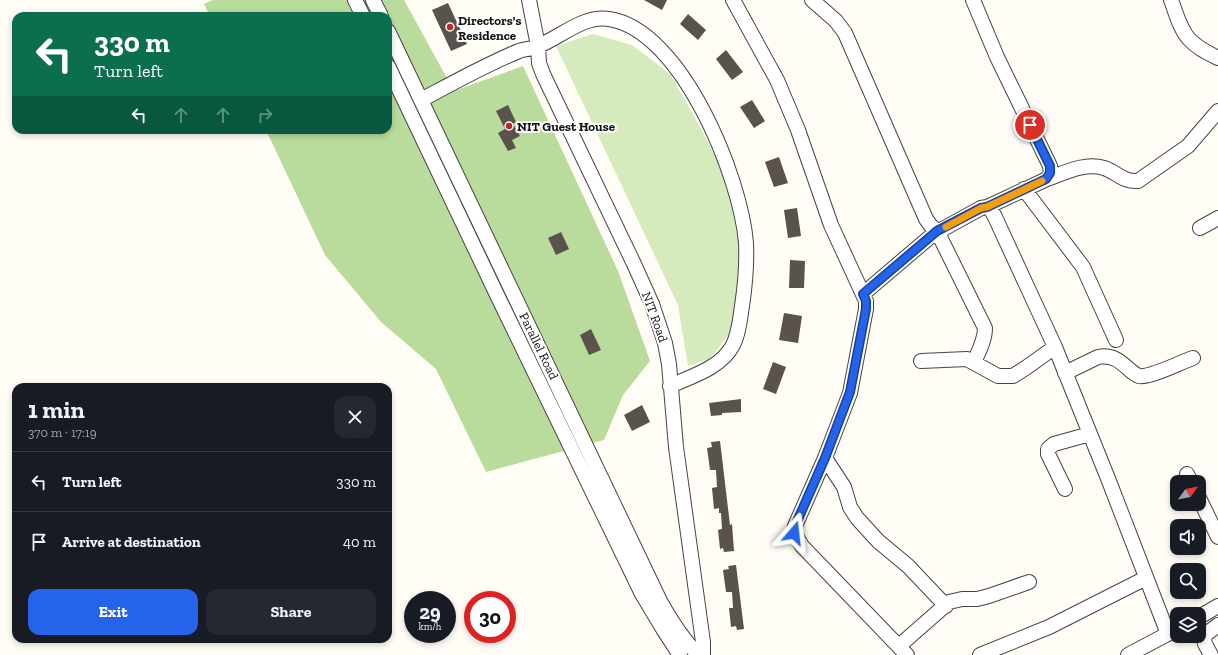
<!DOCTYPE html>
<html lang="en">
<head>
<meta charset="utf-8">
<style>
  body { margin:0; font-family:"Zilla Slab",serif; background:#242831; color:#f1f3f6; height:100vh; display:flex; flex-direction:column; font-size:15px; white-space:nowrap }
  * { box-sizing:border-box; margin:0 }
  p { font-size:13px; color:#9ea1a6 }
  .icon { flex:none; width:22px; height:22px; fill:none; stroke:currentColor; stroke-width:2; stroke-linecap:round; stroke-linejoin:round }
  .map { position:relative; flex:1; overflow:hidden }
  .sheet { position:absolute; left:12px; top:383px; width:380px; height:260px; display:flex; flex-direction:column; background:#171b24; border-radius:12px; box-shadow:0 2px 6px #0003 }
  .sheet>* { flex:none }
  .top-card { position:absolute; left:12px; top:12px; width:380px; height:122px; border-radius:12px; box-shadow:0 2px 6px #0003; background:#0b6e4f; color:#fff; overflow:hidden }
  .needle { width:26px; rotate:57deg }
  .fabs { position:absolute; left:1170px; top:475px; display:grid; gap:8px }
  .fabs a { display:grid; place-items:center; width:36px; height:36px; border-radius:8px; background:#171b24; box-shadow:0 2px 6px #0003; font-size:20px }
  .speed { position:absolute; left:404px; top:591px; display:flex; gap:8px; font-size:20px; font-weight:700; text-align:center }
  .speed>* { display:grid; place-content:center; width:52px; height:52px; border-radius:50%; background:#171b24; box-shadow:0 2px 6px #0003; line-height:1 }
  .speed small { font-size:10px; font-weight:400 }
  .speed .limit { border:6px solid #d22; background:#fff; color:#111 }
  .pin { position:absolute; display:grid; place-items:center; width:34px; height:34px; color:#fff; margin:-17px; border:2px solid #fff; border-radius:50%; box-shadow:0 1px 4px #0007 }
  .me { position:absolute; width:44px; margin:-22px; rotate:17deg; stroke-linejoin:round; filter:drop-shadow(0 0 3px #0008) }
  .turn { display:flex; align-items:center; gap:14px; height:84px; padding:0 16px; font-size:18px }
  .turn .icon { width:52px; height:52px; stroke-width:2.5 }
  .turn b { display:block; font-size:28px; line-height:34px }
  .lanes { display:flex; align-items:center; height:38px; padding:0 16px; background:#0003; justify-content:center; gap:20px; direction:ltr }
  .lanes .off { opacity:.35 }
  .round { display:grid; place-items:center; flex:none; width:42px; height:42px; border-radius:12px; background:#242831 }
  .summary { display:flex; align-items:center; justify-content:space-between; height:68px; padding:0 16px }
  h1 { font-size:24px; font-weight:700; line-height:30px }
  .primary-button { display:flex; gap:8px; margin-top:auto; padding:8px 16px }
  .primary-button a { flex:1; height:46px; border-radius:12px; background:#2563eb; color:#fff; font-size:16px; font-weight:700; line-height:46px; text-align:center }
  .primary-button a+a { background:#242831; color:#f1f3f6 }
  ul { padding:0; list-style:none }
  li { display:flex; align-items:center; gap:12px; height:60px; padding:0 16px; border-top:1px solid #363941 }
  li div { flex:1 }
  li b { display:block; font-size:15px }
  li em { font-style:normal }
  .map>svg:first-child { display:block }
  .green { fill:#d5ebbd }
  .forest { fill:#b9dc9c }
  .building { fill:#5a524d }
  .lines { fill:none; stroke-linecap:round; stroke-linejoin:round }
  .minor-casing { stroke:#444; stroke-width:16 }
  .minor { stroke:#fff; stroke-width:14 }
  .route-casing { stroke:#184099; stroke-width:10 }
  .route { stroke:#2563eb; stroke-width:7 }
  .slow { stroke:#f59e0b; stroke-width:7 }
  .poi-dot { fill:#c4262e; stroke:#fff; stroke-width:1.5 }
  .labels { text-anchor:middle; dominant-baseline:central; stroke-width:4; stroke-linejoin:round; paint-order:stroke }
  .poi-label { font-size:13px; font-weight:bold; fill:#111; stroke:#fff; text-anchor:start }
  .street-label { font-size:13px; fill:#111; stroke:#fff }
</style>
</head>
<body>
<div class="map">
<svg width="1218" height="655" viewBox="0 0 1218 655">
  <rect width="100%" height="100%" fill="#fffdf5"/>
  <!-- green -->
  <path class="green" d="M593,34L632,45L670,74L695,118L716,157L731,196L741,252L739,291L733,329L710,359L688,366L678,305L556,46Z"/>
  <!-- forest -->
  <path class="forest" d="M213,0H404L454,91L523,66L618,271L650,361L623,395L604,440L486,472L436,369L381,322L325,255L266,130H388V16H210L204,4Z"/>
  <!-- building -->
  <path class="building" d="M644,0H667L662,10Z
    M448,3L467,44L451,51L432,10Z
    M688,14L706,30L698,40L680,24Z
    M726,50L743,72L732,80L716,59Z
    M752,100L765,121L754,128L740,107Z
    M508,105L516,122L513,124L520,136L512,140L516,148L508,151L498,133L505,129L496,111Z
    M779,157L788,183L774,187L765,162Z
    M797,208L801,236L788,238L784,210Z
    M561,232L569,249L556,255L548,238Z
    M790,260L805,261L804,288H789Z
    M784,313L802,316L798,343L779,340Z
    M591,329L601,350L589,355L580,335Z
    M773,362L786,367L776,394L763,389Z
    M741,399V412L722,413V415L711,416L709,403Z
    M642,405L650,422L632,431L624,415Z
    M720,441L730,525L732,524L734,551L724,552L723,548L720,549L718,530L722,529L721,513H719V508L714,509L712,488L717,487L716,470H710L707,448L712,447L711,442Z
    M736,565L744,629L737,630L736,626L731,627L729,608H733L732,592H726L723,570L729,569L728,566Z"/>
  <g class="lines">
    <defs>
      <path id="minor" d="M355,0L363,16
        M373,0L381,16
        M529,0L538,46L539,63L543,74L634,264L652,304L665,343L669,364L676,447L703,642V655
        M733,0L777,80L798,130L831,225L866,301V309L850,393L825,458L795,526L794,533L802,546L907,655
        M812,0L836,21L845,33L926,219L931,226L937,231L943,229L981,208L987,207L991,210L995,217L1055,347L1109,481L1168,634
        M973,0L997,57L1050,166L1051,173L1047,179L987,207
        M1171,0C1176,13 1180,29 1189,39C1197,48 1208,53 1218,58
        M388,31L660,601C671,621 682,638 698,655
        M388,66L498,297L642,594L663,629L680,655
        M421,100C453,83 485,65 519,51C525,49 532,49 538,46C561,37 583,15 609,19C682,30 741,178 746,243C747,264 745,286 742,306C740,319 739,334 733,345C721,368 692,376 670,386
        M1047,179C1064,173 1085,162 1104,168C1117,172 1122,182 1138,181L1188,146L1218,111
        M1024,189L1083,267L1116,340
        M1200,228L1218,218
        M863,294L937,231L985,328C985,340 979,351 974,362
        M921,361L967,359L998,376H1013L1027,367L1055,347
        M1065,373L1098,357C1113,354 1121,362 1131,371C1134,373 1136,375 1139,376C1150,378 1181,362 1193,358
        M825,458L844,487L850,507L857,518L878,541L908,566L946,606
        M1187,474L1191,482
        M1065,489L1048,454V449L1054,444L1090,434
        M1199,498L1218,537
        M1199,617L1218,606
        M899,646L949,602L962,599H977L989,596L1029,582
        M980,655L1049,627L1146,578
        M1128,655L1177,629
        M1211,655L1205,644L1204,638L1206,634L1218,625"/>
    </defs>
    <!-- minor casing -->
    <use href="#minor" class="minor-casing"/>
    <!-- minor -->
    <use href="#minor" class="minor"/>
  </g>
  <g class="lines">
    <defs>
      <path id="route" d="M794,533L795,526L825,458L850,392L866,309V301L863,294L937,231L981,208L987,207L1046,179L1050,173V166L1030,125"/>
    </defs>
    <!-- route casing -->
    <use href="#route" class="route-casing"/>
    <!-- route -->
    <use href="#route" class="route"/>
    <!-- slow -->
    <path class="slow" d="M946,227L981,208L987,207L1042,181"/>
  </g>
  <!-- markers -->
  <g class="poi-dot">
    <circle cx="450" cy="27" r="4"/>
    <circle cx="509" cy="126" r="4"/>
  </g>
  <g class="labels">
    <!-- poi labels -->
    <g class="poi-label">
      <text x="458" y="20">Directors's<tspan x="458" dy="15">Residence</tspan></text>
      <text x="517" y="126">NIT Guest House</text>
    </g>
    <!-- street labels -->
    <g class="street-label">
      <text transform="translate(655 317) rotate(70)">NIT Road</text>
      <text transform="translate(539 346) rotate(64)">Parallel Road</text>
    </g>
  </g>
</svg>
<div class="fabs">
<a><svg class="needle" viewBox="-14 -14 28 28"><path d="M0-13l5 13h-10z" fill="#e53935"/><path d="M0 13l5-13h-10z" fill="#9ea1a6"/></svg></a>
<a><svg class="icon" aria-label="sound" viewBox="0 0 24 24"><path d="M4 9h4l5-4v14l-5-4H4zM17 9q2 3 0 6"/></svg></a>
<a><svg class="icon" aria-label="search" viewBox="0 0 24 24"><circle cx="10" cy="10" r="6"/><path d="M15 15l6 6"/></svg></a>
<a><svg class="icon" aria-label="layers" viewBox="0 0 24 24"><path d="M12 4l9 5-9 5-9-5zM3 14l9 5 9-5"/></svg></a>
</div>
<div class="speed"><div>29<small>km/h</small></div><div class="limit">30</div></div>
<div class="pin" style="left:1030px;top:125px;background:#d93025"><svg class="icon" aria-label="arrive" viewBox="0 0 24 24"><path d="M6 21V4h12l-3 4 3 4H6"/></svg></div>
<svg class="me" style="left:794px;top:533px" viewBox="-20 -20 40 40"><path d="M0-17L14 15 0 8-14 15z" fill="#2563eb" stroke="#fff" stroke-width="4"/></svg>
<div class="top-card">
<div class="turn"><svg class="icon" aria-label="left" viewBox="0 0 24 24"><path d="M17 20v-9H6M10 6l-5 5 5 5"/></svg><div><b>330 m</b>Turn left</div></div>
<div class="lanes"><svg class="icon" aria-label="left" viewBox="0 0 24 24"><path d="M17 20v-9H6M10 6l-5 5 5 5"/></svg><svg class="icon off" aria-label="ahead" viewBox="0 0 24 24"><path d="M12 20V5M6 11l6-6 6 6"/></svg><svg class="icon off" aria-label="ahead" viewBox="0 0 24 24"><path d="M12 20V5M6 11l6-6 6 6"/></svg><svg class="icon off" aria-label="right" viewBox="0 0 24 24"><path d="M7 20v-9h11M14 6l5 5-5 5"/></svg></div>
</div>
<section class="sheet">
<div class="summary"><div><h1>1 min</h1><p>370 m · 17:19</p></div><a class="round"><svg class="icon" aria-label="close" viewBox="0 0 24 24"><path d="M6 6l12 12M18 6L6 18"/></svg></a></div>
<ul>
<li><svg class="icon" aria-label="left" viewBox="0 0 24 24"><path d="M17 20v-9H6M10 6l-5 5 5 5"/></svg><div><b>Turn left</b></div><em>330 m</em></li>
<li><svg class="icon" aria-label="arrive" viewBox="0 0 24 24"><path d="M6 21V4h12l-3 4 3 4H6"/></svg><div><b>Arrive at destination</b></div><em>40 m</em></li>
</ul>
<div class="primary-button"><a>Exit</a><a>Share</a></div>
</section>
</div>
</body>
</html>
